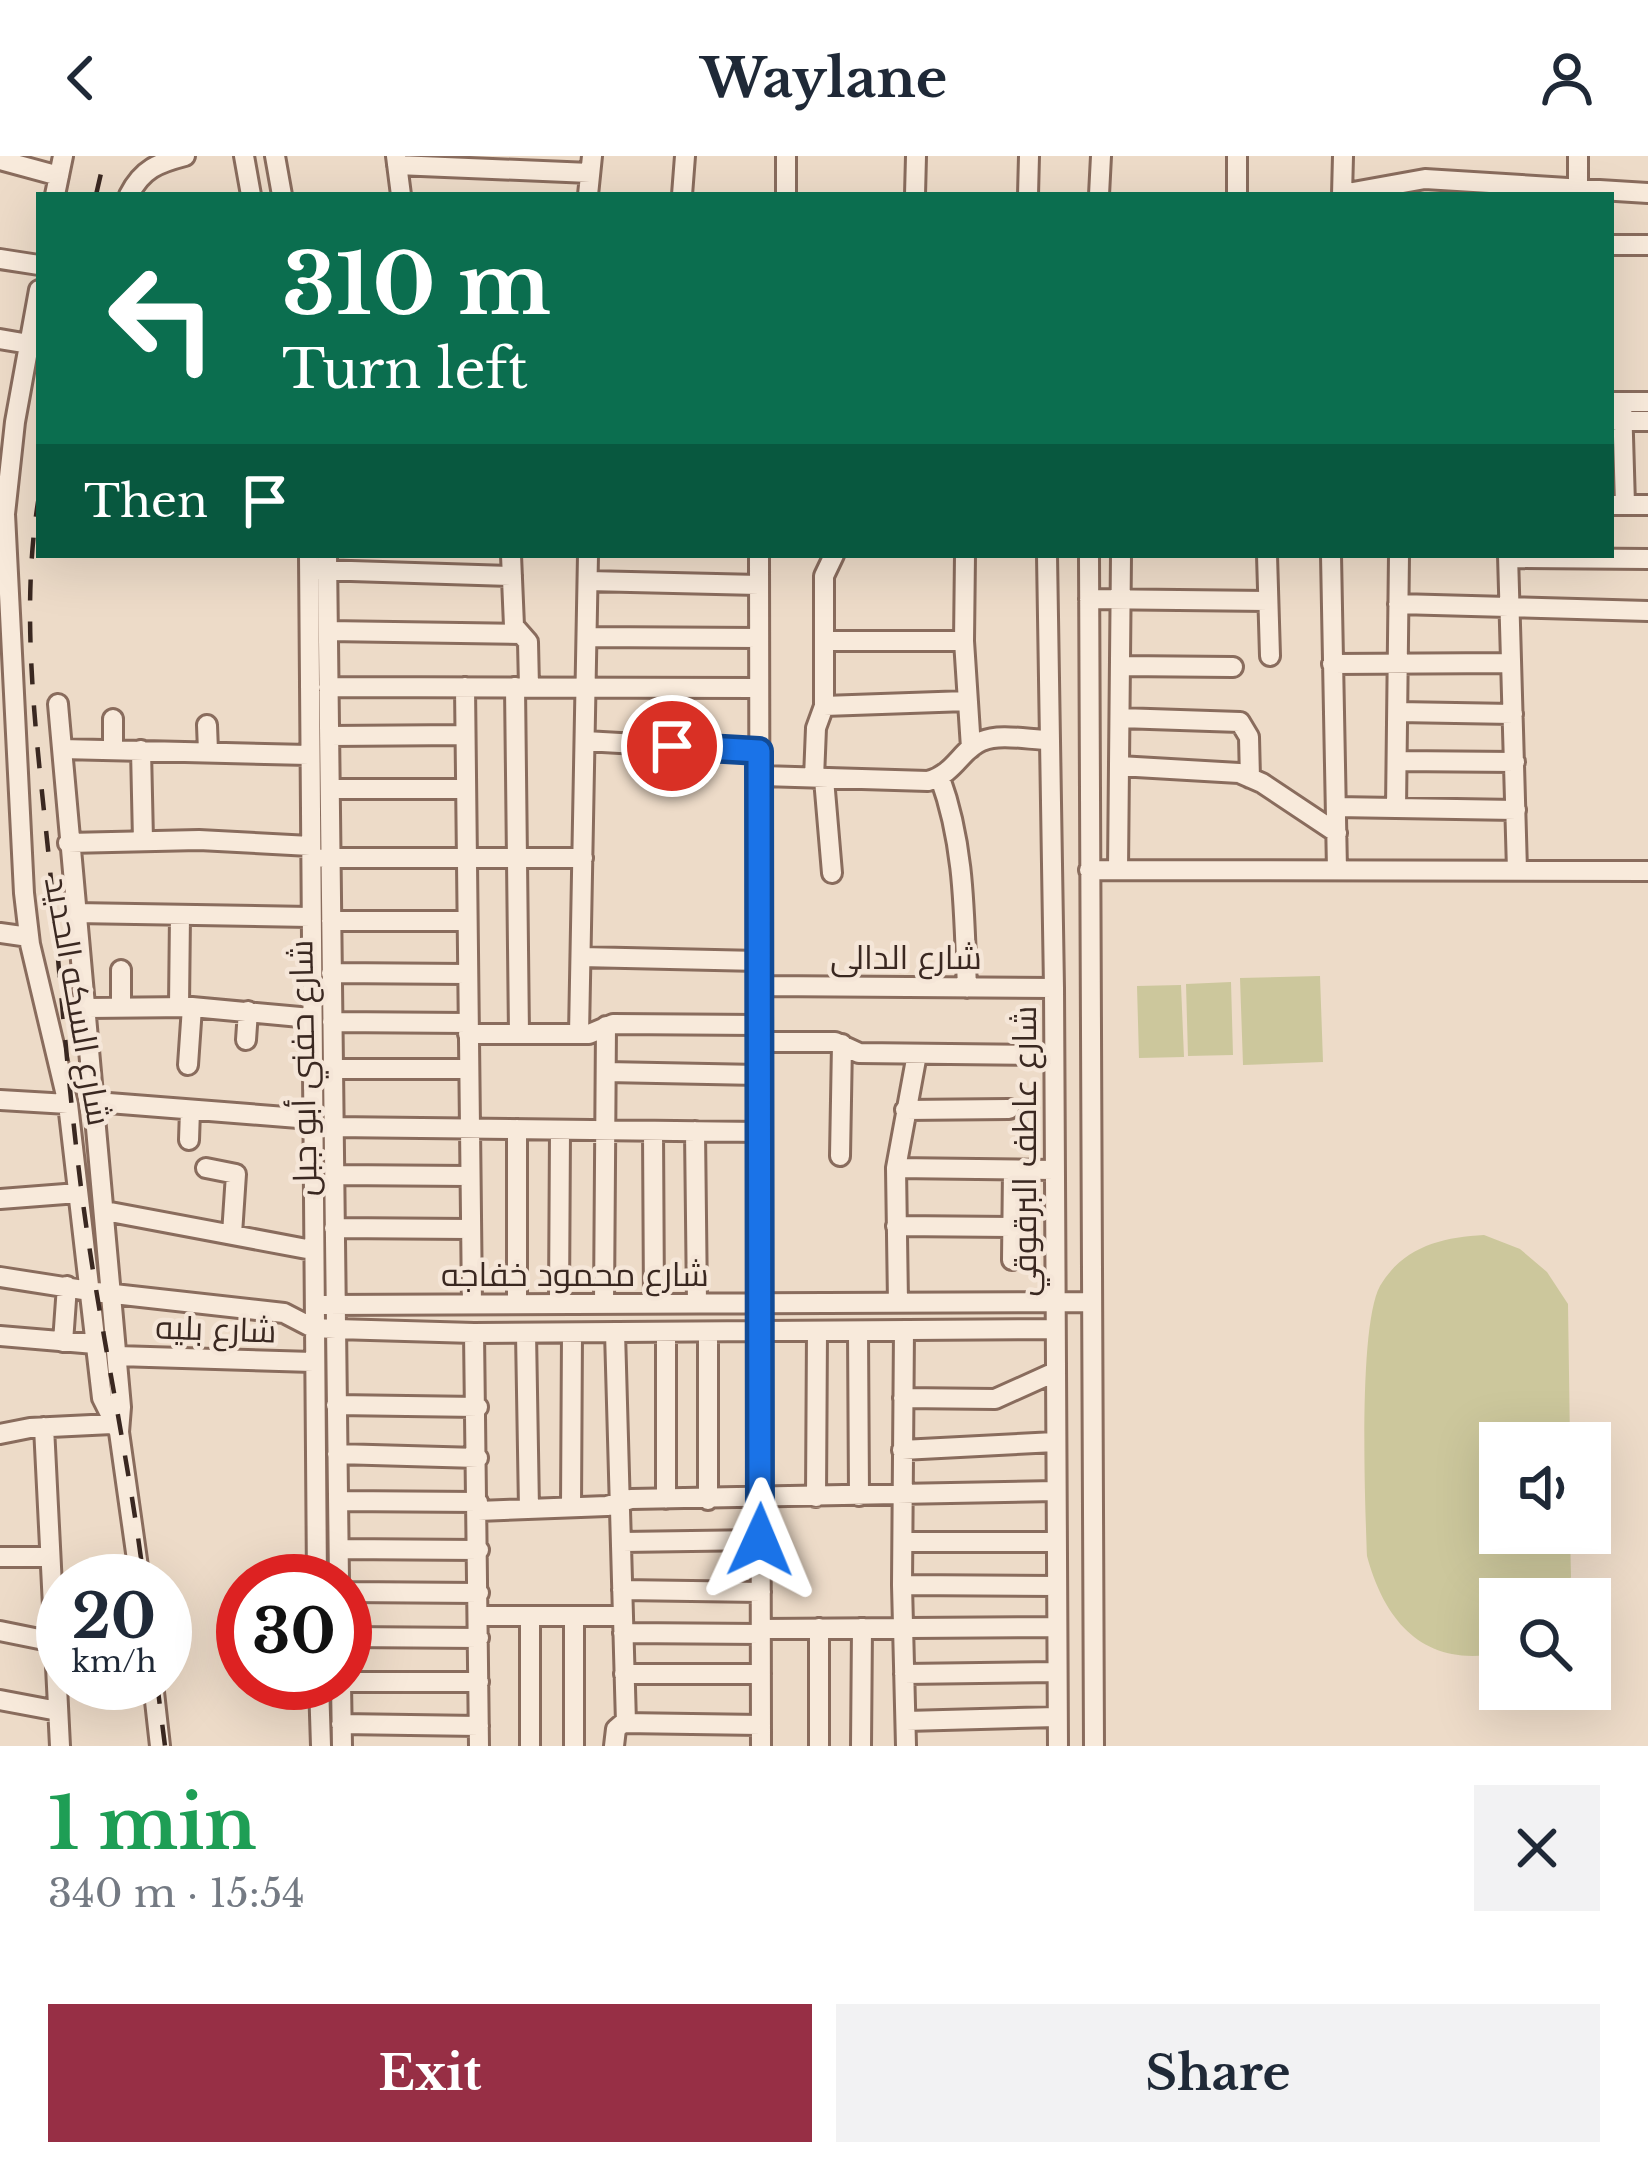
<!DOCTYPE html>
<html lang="en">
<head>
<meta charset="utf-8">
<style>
  body { margin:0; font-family:"Libre Baskerville",Cairo,serif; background:#f2f2f3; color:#1f2937; height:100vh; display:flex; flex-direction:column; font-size:45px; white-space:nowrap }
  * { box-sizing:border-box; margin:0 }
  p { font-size:39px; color:#747a83 }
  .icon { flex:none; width:66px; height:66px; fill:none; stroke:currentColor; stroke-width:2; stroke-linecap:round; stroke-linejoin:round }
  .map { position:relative; height:1590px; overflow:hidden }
  .drawer { display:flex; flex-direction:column; background:#fff; flex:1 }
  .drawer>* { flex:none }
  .hud { position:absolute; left:36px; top:36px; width:1578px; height:366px; border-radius:0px; box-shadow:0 12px 48px #0002; background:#0b6e4f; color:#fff; overflow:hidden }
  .controls { position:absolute; left:1479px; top:1266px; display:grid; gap:24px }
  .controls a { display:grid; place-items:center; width:132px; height:132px; border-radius:0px; background:#fff; box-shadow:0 12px 48px #0002; font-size:60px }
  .speed { position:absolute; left:36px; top:1398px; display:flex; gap:24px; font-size:60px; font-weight:700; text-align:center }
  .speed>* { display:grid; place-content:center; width:156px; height:156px; border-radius:50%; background:#fff; box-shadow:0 12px 48px #0002; line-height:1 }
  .speed small { font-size:30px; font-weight:400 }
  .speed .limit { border:18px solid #d22; background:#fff; color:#111 }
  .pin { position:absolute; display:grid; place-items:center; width:102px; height:102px; color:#fff; margin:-51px; border:6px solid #fff; border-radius:50%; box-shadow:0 3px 12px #0007 }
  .me { position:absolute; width:132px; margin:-66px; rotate:1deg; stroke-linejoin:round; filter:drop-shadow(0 0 9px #0008) }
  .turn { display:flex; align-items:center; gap:42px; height:252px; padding:0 48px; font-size:54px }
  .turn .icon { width:156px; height:156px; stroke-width:2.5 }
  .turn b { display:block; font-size:84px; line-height:102px }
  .then { display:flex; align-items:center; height:114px; padding:0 48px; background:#0003; gap:24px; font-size:45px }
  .round { display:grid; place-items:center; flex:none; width:126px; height:126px; border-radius:0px; background:#f2f2f3 }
  .overview { display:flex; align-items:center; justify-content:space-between; height:204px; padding:0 48px }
  h1 { font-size:72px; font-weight:700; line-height:90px; color:#1e9e55 }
  .action { display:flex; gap:24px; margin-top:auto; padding:24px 48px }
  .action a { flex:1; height:138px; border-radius:0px; background:#972f45; color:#fff; font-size:48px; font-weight:700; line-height:138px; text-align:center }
  .action a+a { background:#f2f2f3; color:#1f2937 }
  header { display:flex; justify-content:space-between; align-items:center; height:156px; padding:0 48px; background:#fff; font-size:54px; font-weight:700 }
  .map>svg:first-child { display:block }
  .green { fill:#ccc79c }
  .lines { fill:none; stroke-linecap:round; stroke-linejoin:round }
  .minor-casing { stroke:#896c5d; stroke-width:24 }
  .minor { stroke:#f8eadb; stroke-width:18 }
  .rail { stroke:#3a2821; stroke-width:4.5; stroke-dasharray:21 21; stroke-linecap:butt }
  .route-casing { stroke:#114b97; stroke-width:30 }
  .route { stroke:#1a73e8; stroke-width:21 }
  .labels { text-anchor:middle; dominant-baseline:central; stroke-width:9; stroke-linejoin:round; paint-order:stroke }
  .street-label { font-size:33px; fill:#3a2821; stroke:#f5e6d8 }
</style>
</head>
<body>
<header><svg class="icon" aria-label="back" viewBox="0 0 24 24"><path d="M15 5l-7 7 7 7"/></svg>Waylane<svg class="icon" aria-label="person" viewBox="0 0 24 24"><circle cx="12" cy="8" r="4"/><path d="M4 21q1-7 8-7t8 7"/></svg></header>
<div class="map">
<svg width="1648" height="1590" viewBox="0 0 1648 1590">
  <rect width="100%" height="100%" fill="#eddbc8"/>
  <!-- green -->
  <path class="green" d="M1320,820L1323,906L1243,909L1240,822Z
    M1231,826L1233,899L1188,900L1186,828Z
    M1181,829L1184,901L1139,902L1137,830Z
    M1484,1079L1520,1093L1547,1116L1568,1148L1570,1287H1500V1377H1570L1571,1421L1561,1443H1500V1497C1425,1512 1385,1467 1367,1400C1365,1347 1358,1170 1380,1130C1403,1091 1442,1081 1484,1079Z"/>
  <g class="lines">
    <defs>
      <path id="minor" d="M244,0L251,39
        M275,0L282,39
        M396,0L401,39
        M1578,0V33
        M0,4L59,20
        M397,9L590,17
        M1342,38L1425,23L1648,37
        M55,39L63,0
        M129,39C142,13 158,7 185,0
        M588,39L592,0
        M682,39L685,0
        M786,39V0
        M915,39L916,0
        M1028,39L1029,0
        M1099,39L1101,0
        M1237,39V0
        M1342,39L1343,0
        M1611,89H1648
        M0,103L39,109
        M39,134L15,266L5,358L24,737L30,788L68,948L102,1242L119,1276
        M0,183L29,188
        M1611,246H1648
        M1622,246L1625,349
        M1616,265H1648
        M1611,349H1648
        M309,399L317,1425
        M327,399L339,1425
        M511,399L514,470L528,486L529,531
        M759,399L761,1590
        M965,399L964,485L971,592
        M1047,399L1054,832L1058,1590
        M1089,399L1094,1590
        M1267,399L1270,500
        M1331,399L1337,714
        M1508,399L1517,714
        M1508,402L1648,403
        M319,414L512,420
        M588,425L759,429
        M1089,443L1268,445
        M1398,448L1648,455
        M328,475L521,478
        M587,481L759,482
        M824,485H964
        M1332,508L1511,507
        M1120,510L1233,511
        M328,531L759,532
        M465,531L472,1148
        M515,531L519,878
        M58,548C79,782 102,1016 121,1251L119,1276L140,1425
        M824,550L967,545
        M1398,556L1513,558
        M1120,562L1240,566L1249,581L1250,622
        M113,563V593
        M207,569L208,595
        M329,580L465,579
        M585,585L759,595
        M62,593L309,599
        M141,594L143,684
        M1397,605L1515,606
        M1119,610L1239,617L1262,627L1337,677
        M759,620L928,625C956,617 960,594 982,585C1000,577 1030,584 1050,584
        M814,622L816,572L824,550V420L834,399
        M940,622C965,690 964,760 967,832
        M824,623L832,717
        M330,633H466
        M1336,651L1516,654
        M1396,652L1399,399
        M68,687L199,684L310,690
        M323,702H583
        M1089,714L1648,715
        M1118,714L1121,399
        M75,757L310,761
        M331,765H467
        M0,777L29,781
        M581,801L759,805
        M331,817L467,818
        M758,830L1054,832
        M121,850V814
        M179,850L180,759
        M87,852L192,851L311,862
        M332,866L468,867
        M468,878H589L613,868L759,869
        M579,878L588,399
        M246,884L248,855
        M759,886H835L859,897L1054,899
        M188,909L192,851
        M332,913H468
        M606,916L759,919
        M0,944L68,948
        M96,946L311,963
        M905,954L1009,953
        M333,971L759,976
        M653,975L654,1147
        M695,975L697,1147
        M189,984L190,954
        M840,1000L842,888
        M206,1012L236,1018L232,1078
        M896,1012L1054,1014
        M334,1019L469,1020
        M0,1043L78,1037
        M105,1055L312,1094
        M896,1070L1012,1071
        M334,1072L469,1073
        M1012,1104L1013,1014
        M0,1121L96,1136L284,1157L313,1172L336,1173L474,1177L1055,1173
        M898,1146L896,1012L917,898
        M517,1148V973
        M559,1148L560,974
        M604,1148L606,870
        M324,1149L1091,1146
        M904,1174L902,1429L906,1590
        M858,1175L859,1340
        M615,1176L626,1567
        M666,1176V1343
        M474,1177L479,1590
        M526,1177L529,1353
        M0,1180L95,1188
        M63,1186L67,1130
        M117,1200L313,1206
        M903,1242L995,1243L1055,1216
        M336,1249L478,1251
        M44,1271L60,1590
        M0,1278L30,1272L112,1268
        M902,1294L1055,1286
        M337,1298L478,1302
        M816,1341L817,1175
        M708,1344V1176
        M338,1345L478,1346
        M571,1351L572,1177
        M478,1355L607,1350L631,1343L1056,1335
        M622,1386L761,1384
        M903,1386H1056
        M339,1393L479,1394
        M0,1401H50
        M902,1429L1056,1430
        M622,1434L761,1436
        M345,1436L479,1437
        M479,1460H623
        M530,1460V1590
        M574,1460V1590
        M819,1472V1590
        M761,1473L1057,1471
        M0,1475L54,1486
        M623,1477L761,1478
        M345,1481L479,1482
        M624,1518H761
        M904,1518L1057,1516
        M345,1526H479
        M153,1527L160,1590
        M319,1527L321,1590
        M341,1527L342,1590
        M0,1544L58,1555
        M906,1565L1057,1561
        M341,1568L479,1570
        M614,1590L616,1573L623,1567L761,1569
        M861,1590L862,1472"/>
    </defs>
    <!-- minor casing -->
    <use href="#minor" class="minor-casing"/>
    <!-- minor -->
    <use href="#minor" class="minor"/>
    <!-- rail -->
    <path class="rail" d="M96,39L105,0
      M39,340C19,458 37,584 49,703C60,818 68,933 83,1047C100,1174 128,1298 144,1425
      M157,1527L165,1590"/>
  </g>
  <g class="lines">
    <defs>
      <path id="route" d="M672,590L759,595L760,1384"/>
    </defs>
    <!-- route casing -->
    <use href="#route" class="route-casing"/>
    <!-- route -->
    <use href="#route" class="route"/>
  </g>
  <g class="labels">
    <!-- street labels -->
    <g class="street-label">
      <text x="906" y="801">شارع الدالى</text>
      <text transform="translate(78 845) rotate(80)">شارع السكه الحديد</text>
      <text transform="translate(303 912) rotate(-91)">شارع حفني أبو جبل</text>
      <text transform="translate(1024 995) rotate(-90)">شارع عاطف البرقوقي</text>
      <text x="575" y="1118">شارع محمود خفاجه</text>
      <text transform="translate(216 1173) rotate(2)">شارع بليه</text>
    </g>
  </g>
</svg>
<div class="controls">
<a><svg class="icon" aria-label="sound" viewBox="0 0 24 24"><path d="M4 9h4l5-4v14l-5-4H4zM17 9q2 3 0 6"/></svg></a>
<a><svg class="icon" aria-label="search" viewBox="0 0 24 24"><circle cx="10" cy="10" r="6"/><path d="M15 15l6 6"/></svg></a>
</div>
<div class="speed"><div>20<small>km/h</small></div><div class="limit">30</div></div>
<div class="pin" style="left:672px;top:590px;background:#d93025"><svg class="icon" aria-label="arrive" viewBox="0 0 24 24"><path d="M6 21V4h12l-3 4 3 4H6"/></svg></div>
<svg class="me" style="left:760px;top:1384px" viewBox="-20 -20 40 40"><path d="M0-17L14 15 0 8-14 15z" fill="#1a73e8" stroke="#fff" stroke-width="4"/></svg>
<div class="hud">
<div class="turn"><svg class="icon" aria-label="left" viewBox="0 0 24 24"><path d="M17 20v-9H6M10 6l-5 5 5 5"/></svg><div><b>310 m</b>Turn left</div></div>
<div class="then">Then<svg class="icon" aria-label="arrive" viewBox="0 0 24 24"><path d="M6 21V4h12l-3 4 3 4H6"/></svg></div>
</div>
</div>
<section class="drawer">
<div class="overview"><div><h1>1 min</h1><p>340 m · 15:54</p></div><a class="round"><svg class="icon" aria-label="close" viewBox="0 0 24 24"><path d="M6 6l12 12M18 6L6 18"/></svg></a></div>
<div class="action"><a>Exit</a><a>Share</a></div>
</section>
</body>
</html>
